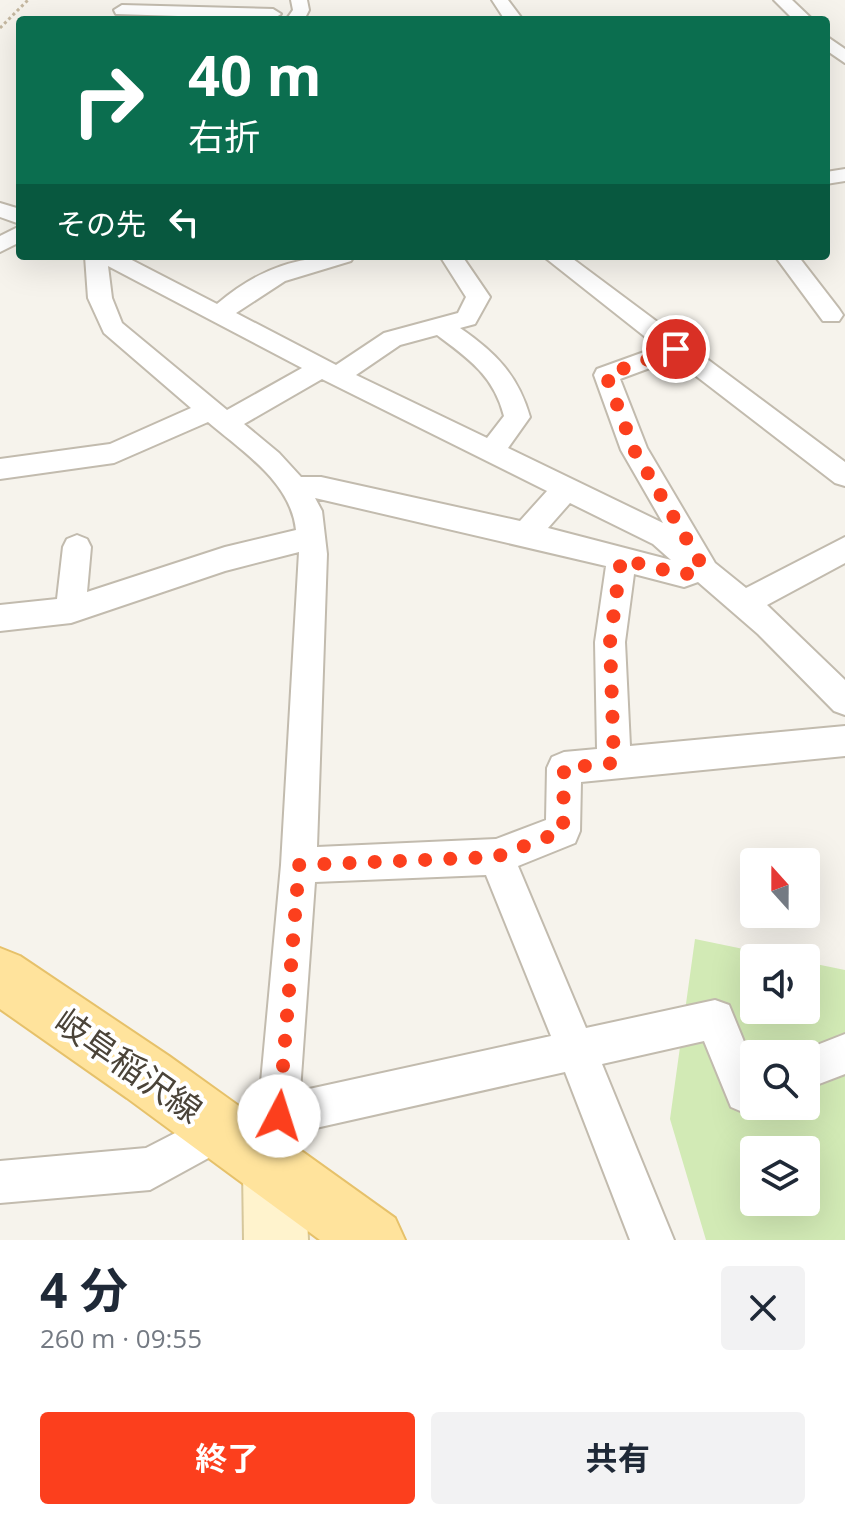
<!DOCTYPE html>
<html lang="ja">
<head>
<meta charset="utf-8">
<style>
  body { margin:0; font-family:"Open Sans","Noto Sans JP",sans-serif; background:#f2f2f3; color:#1f2937; height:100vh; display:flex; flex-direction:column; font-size:30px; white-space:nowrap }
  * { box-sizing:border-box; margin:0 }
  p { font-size:26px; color:#747a83 }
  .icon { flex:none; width:44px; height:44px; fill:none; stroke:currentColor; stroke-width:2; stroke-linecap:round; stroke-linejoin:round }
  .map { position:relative; height:1240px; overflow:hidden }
  .drawer { display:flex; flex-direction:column; background:#fff; flex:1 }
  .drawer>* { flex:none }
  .hud { position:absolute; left:16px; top:16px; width:814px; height:244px; border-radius:8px; box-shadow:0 8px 32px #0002; background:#0b6e4f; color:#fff; overflow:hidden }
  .needle { width:52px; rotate:339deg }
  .buttons { position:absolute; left:740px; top:848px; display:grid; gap:16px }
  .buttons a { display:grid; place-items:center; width:80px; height:80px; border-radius:8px; background:#fff; box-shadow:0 8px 32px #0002; font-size:40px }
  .pin { position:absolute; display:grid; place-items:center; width:68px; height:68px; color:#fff; margin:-34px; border:4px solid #fff; border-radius:50%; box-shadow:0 2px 8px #0007 }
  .me { position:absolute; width:88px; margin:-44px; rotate:5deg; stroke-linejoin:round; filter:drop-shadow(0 0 6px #0008) }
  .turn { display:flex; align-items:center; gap:28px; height:168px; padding:0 40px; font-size:36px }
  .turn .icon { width:104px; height:104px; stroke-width:2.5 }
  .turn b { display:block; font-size:56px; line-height:68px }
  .then { display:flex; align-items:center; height:76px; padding:0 40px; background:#0003; gap:16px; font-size:30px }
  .round { display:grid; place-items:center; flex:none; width:84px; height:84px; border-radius:8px; background:#f2f2f3 }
  .summary { display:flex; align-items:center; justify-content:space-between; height:136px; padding:0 40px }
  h1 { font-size:48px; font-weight:700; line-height:60px }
  .primary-button { display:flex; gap:16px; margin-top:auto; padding:16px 40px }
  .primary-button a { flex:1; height:92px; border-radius:8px; background:#fc3f1d; color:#fff; font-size:32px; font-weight:700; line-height:92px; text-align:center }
  .primary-button a+a { background:#f2f2f3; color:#1f2937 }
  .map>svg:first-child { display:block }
  .green { fill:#d2eab5; fill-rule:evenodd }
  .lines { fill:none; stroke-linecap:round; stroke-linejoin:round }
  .minor-casing { stroke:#c2bbae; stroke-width:4 }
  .secondary-casing { stroke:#d6c79b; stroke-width:4 }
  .primary-casing { stroke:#e6c16a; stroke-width:4 }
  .path { stroke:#c4b79f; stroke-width:3; stroke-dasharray:3 3; stroke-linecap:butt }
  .minor { fill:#fff; fill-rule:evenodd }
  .secondary { fill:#fff3cd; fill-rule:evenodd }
  .primary { fill:#ffe39c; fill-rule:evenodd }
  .route { stroke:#fc3f1d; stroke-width:14; stroke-dasharray:0 25.2 }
  .labels { text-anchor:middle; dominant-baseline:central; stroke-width:8; stroke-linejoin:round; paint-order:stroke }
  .near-street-label { font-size:34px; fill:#4b4439; stroke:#fff }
</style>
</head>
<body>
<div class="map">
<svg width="845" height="1240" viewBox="0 0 845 1240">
  <rect width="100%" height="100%" fill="#f6f3ec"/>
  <!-- green -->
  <path class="green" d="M695,939L787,958H754V1010H806V962L845,970V1240H706L670,1119ZM754,1054H806V1106H754ZM754,1150H806V1202H754Z"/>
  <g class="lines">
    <defs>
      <path id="minor" d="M291,0H307L309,10L304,20H286L293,10Z
        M492,0H508L523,20H505Z
        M774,0H792L813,20H794Z
        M122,5L273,9L281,14L273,19L116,14L114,10Z
        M826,36L845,49V63L826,50Z
        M845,169V181L826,184V172Z
        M0,203L20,209V224L0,217Z
        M20,226V242L0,252V236Z
        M85,256H124L217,304C261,267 298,256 354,256L351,261L285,281L236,313L336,365L384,333L458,313L466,297L440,256H462L490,297L475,324L460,328C495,352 518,375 530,417L508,448L663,523L621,450L594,375L597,369L658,347L543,256H569L845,462V486L835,483L674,359L620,379L647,448L715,563L746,588L845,537V563L767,605L845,680V715L834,711L758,634L698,582L684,587L634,574L625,642L630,746L845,726V756L581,782L580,831L575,843L518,866L586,1028L715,1000L729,1005L754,1066V1106H762L745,1113L731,1107L704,1041L602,1064L674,1240H630L565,1072L298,1132L295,1169L289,1184L274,1190L259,1184L253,1169L281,865L299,552L225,571L71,623L0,631V605L57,599L63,547L67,539L77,535L87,539L91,547L87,592L225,547L296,530C291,482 242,451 208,422L114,463L0,479V459L110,444L191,408L104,333L88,298ZM108,266L302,368L227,410L122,323L112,298ZM437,335C468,358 494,376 504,416L487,438L356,375L400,345ZM322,379L328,382L547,491L520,521L321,477H301L279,453L244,424ZM315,498L606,566L595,642L597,749L564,752L552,757L547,768L546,820L496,839L317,847L327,554L322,511ZM570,503L653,544L671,560L548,528ZM486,875L551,1036L300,1091L315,882Z
        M775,256H798L839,309L843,315L839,321H823Z
        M845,1034V1074L806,1089V1054H794Z
        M220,1110L234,1116L240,1130L234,1144L150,1190L0,1203V1161L146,1148Z"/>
      <path id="secondary" d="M274,1138L296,1147L305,1169L308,1240H244L243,1169L252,1147Z"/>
      <path id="primary" d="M0,948L20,956L169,1056L395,1218L405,1240H320L127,1098L0,1009Z"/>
    </defs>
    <!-- minor casing -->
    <use href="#minor" class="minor-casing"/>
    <!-- secondary casing -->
    <use href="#secondary" class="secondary-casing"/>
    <!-- primary casing -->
    <use href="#primary" class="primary-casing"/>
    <!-- path -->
    <path class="path" d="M0,28L28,0"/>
    <!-- minor -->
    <use href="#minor" class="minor"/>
    <!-- secondary -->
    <use href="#secondary" class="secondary"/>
    <!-- primary -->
    <use href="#primary" class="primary"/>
  </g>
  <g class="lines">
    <!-- route -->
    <path class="route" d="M279,1116L299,865L496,857L563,831L564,768L614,763L610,642L621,559L684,575L703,567L634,450L606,375L676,349"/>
  </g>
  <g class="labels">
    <!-- near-street labels -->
    <g class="near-street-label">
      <text transform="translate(129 1065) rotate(35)">岐阜稲沢線</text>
    </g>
  </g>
</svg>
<div class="buttons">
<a><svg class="needle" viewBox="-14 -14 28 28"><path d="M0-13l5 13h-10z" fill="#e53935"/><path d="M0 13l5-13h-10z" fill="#747a83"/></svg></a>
<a><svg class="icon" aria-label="sound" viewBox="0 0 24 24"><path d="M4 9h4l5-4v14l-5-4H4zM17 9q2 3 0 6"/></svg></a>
<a><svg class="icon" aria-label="search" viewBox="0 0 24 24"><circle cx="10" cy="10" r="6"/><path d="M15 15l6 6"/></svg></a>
<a><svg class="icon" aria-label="layers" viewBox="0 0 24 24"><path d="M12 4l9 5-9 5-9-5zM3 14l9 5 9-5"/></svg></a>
</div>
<div class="pin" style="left:676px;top:349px;background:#d93025"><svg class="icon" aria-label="arrive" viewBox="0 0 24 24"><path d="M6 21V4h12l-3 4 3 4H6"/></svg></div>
<svg class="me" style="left:279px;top:1116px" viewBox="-20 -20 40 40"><circle r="19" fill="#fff"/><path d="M0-13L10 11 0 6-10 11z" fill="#fc3f1d"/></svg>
<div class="hud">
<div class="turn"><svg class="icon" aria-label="right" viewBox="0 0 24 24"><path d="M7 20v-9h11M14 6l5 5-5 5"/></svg><div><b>40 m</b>右折</div></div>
<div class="then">その先<svg class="icon" aria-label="left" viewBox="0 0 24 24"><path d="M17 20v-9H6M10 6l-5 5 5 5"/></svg></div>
</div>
</div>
<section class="drawer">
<div class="summary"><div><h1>4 分</h1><p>260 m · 09:55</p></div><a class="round"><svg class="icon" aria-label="close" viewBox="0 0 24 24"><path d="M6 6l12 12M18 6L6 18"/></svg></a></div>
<div class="primary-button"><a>終了</a><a>共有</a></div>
</section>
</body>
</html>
